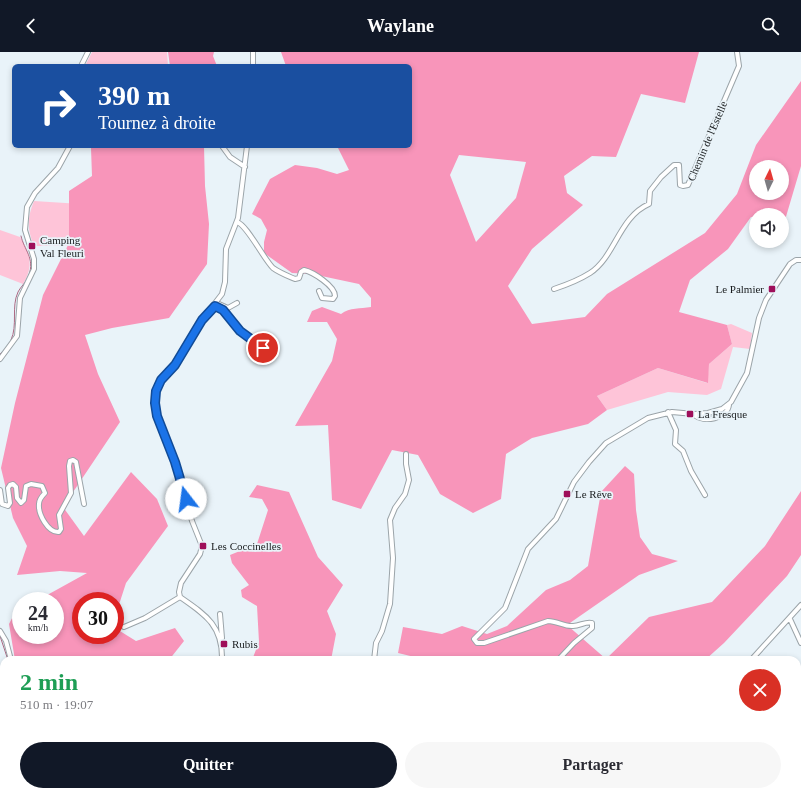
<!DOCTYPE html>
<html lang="fr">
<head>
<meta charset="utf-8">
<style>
  body { margin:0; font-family:"Times New Roman",serif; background:#f7f7f7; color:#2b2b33; height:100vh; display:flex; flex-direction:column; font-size:15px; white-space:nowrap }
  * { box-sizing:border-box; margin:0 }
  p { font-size:13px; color:#7c7c81 }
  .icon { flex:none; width:22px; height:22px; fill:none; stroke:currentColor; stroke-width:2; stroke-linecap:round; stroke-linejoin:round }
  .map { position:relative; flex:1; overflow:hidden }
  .drawer { position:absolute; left:0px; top:604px; width:801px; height:140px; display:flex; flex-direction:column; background:#fff; border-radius:12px 12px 0 0; box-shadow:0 2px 6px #0003 }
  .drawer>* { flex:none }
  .banner { position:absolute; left:12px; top:12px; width:400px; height:84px; border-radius:6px; box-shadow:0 2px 6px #0003; background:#1a4fa0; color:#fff; overflow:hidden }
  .needle { width:26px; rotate:5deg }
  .fabs { position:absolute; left:749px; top:108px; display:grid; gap:8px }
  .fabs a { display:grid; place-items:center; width:40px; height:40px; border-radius:50%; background:#fff; box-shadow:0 2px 6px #0003; font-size:20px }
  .speed { position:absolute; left:12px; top:540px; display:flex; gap:8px; font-size:20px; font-weight:700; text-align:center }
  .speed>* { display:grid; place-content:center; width:52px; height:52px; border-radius:50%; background:#fff; box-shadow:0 2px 6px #0003; line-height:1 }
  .speed small { font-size:10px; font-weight:400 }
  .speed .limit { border:6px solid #d22; background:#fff; color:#111 }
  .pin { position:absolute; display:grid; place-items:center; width:34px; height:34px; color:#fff; margin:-17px; border:2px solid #fff; border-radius:50%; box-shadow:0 1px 4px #0007 }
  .me { position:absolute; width:44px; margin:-22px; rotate:345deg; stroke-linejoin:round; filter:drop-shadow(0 0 3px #0008) }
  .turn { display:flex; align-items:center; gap:14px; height:84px; padding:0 20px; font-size:18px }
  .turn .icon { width:52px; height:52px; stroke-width:2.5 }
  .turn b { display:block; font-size:28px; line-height:34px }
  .round { display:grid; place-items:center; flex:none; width:42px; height:42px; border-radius:21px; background:#f7f7f7 }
  .summary { display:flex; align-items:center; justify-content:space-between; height:68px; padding:0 20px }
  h1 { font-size:24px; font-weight:700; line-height:30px; color:#1e9e55 }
  .action { display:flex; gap:8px; margin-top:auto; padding:8px 20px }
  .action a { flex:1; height:46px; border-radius:24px; background:#111827; color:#fff; font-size:16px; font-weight:700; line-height:46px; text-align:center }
  .action a+a { background:#f7f7f7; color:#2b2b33 }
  header { display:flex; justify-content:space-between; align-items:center; height:52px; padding:0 20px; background:#111827; color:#fff; font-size:18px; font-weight:700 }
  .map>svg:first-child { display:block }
  .green { fill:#fec4d8 }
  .forest { fill:#f895ba; fill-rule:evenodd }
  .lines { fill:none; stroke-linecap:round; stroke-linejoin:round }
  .stream { stroke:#ad6a84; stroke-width:1 }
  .street-casing { stroke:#9ba4a9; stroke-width:6 }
  .street { stroke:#fff; stroke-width:4 }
  .route-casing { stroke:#114b97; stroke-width:10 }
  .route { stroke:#1a73e8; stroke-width:7 }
  .poi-dot { fill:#9e0f5a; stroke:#e9f3f9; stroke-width:1.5 }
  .labels { text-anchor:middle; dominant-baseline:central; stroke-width:3.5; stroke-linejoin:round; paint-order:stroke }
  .street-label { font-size:11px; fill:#191c1e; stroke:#e9f3f9 }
  .poi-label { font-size:11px; fill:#191c1e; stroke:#e9f3f9; text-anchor:start }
</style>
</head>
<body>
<header><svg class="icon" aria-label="back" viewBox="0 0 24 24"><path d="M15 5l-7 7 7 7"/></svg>Waylane<svg class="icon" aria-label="search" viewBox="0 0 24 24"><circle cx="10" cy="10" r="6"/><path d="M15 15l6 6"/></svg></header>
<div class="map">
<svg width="801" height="744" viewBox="0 0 801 744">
  <rect width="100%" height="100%" fill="#e9f3f9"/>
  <!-- green -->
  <path class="green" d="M92,0H167L168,14H85Z
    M34,149L81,152L83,194H34C27,176 27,167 34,149Z
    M0,178L20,185C30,201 34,215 23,232L0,223Z
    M731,272L752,281L750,297L733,295L721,337L707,343L668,340L607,358L597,344L658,316L707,331L709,312L732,292L727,273Z"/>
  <!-- forest -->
  <path class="forest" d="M168,0H214L213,4L217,14H170Z
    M281,0H699L685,51L641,42L616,105L592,104L564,124L567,141L583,153L532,197L508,234L532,272L585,265L607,242L705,181L737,142L756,93L801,29V114L785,168L782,167V163H756V165H751L728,197L690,228L679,260L727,273L732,292L709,312L708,331L658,316L597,344L607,358L588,372L532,386L506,402L501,447L473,461L440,442L418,403L392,398L361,457L332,448L328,373L295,374L332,309L337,287L327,270H307L312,259L322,255L341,262C350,255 360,257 371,255V246L359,232L312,222L292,221L264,201V190L267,178L261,167L252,162L270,127L295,113L317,116L337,122L349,118L337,94H410V14H286ZM459,103L526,110L516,146L476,190L450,123ZM756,115H782V141H756Z
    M94,94H204L205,134L209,172L207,212L169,266L112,276L85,283L98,322L120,370L63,455L84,484L131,420L157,447L168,474L126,531L115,565V549H81V583H115V576L136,589L175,576L184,589L169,608H15L9,572L21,549V583H55V549H21L23,546L49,542L87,521L60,519L17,523L27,494L13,466L1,416L15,351L43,243L69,191V139L92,124L91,96Z
    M625,414L634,422L636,458L640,485L652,502L678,509L639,523L567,573L606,607L649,565L712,550L765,494L801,439V503L787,524L724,591L705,608H427L398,601L403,575L442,582L462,574L487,582L507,574L546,538L570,528L588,514L601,440Z
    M257,433L289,440L318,505L343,533L327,559L336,582L331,608H252L259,590L257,554L242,545L241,538L249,533L232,511L230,503L257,492L268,458L262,447L249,445Z
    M797,685L801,689V744H787V740H797Z
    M247,740H272L269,744H247Z
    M394,740H496L492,744H393Z
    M662,740H708L722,742L723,740H748L749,744H664Z"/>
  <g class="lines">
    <!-- stream -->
    <path class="stream" d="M21,184C24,198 35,206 29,223
      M11,288C18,273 11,255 18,240C20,236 24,232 26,229
      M0,302L5,297
      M0,584L8,608
      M0,713L4,722
      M10,740L11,744"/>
    <defs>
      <path id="street" d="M253,0V14
        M81,14L88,0
        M222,94L230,105L245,115
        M237,170C247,173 263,206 273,216C280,221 288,224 295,227L299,226L301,220L304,218C313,220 335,234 335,244L333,247L322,246L319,239
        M554,237C566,233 579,228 590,221C615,205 619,165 649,152L650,139L661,125L674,113H679L680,133L683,134L688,133L739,14L737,0
        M219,252L228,256L237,251
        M215,254L223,258L240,279L273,302
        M0,307L17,284L20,246L34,217V207L25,178L27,155L35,141L58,116L70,94
        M668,360L676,378L675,392L683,399L691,419L705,443
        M694,363C704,371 727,367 729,353
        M0,438L2,452L8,454L10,451L8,436L10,433L13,432L16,435L17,446L21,451L24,448L26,434L31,432L42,434L45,441C42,444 39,447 39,452C38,462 48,481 59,480L61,477L59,463L71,441L69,414L70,409L73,408L76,410L84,452
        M220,562L222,586
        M790,567L801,591
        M124,575L145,566L180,545
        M0,579L6,589L11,608
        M222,608C223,574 206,563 180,545L179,540L181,531L200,502L202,494L192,469L175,410L157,364L155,351L156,339L161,328L175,313L202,268L222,242L225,230L226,197L238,166L247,94
        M374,608L376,591L382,579L390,552L393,506L390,468L395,456L405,442L409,428L406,412V402
        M558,608L574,591L592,576V571C586,569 580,574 573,574C565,575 557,569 548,569L484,591H477L474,587L505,556L528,497L556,467L574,430L589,410L606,391L648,366L672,360L694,362L708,361L722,357L731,350L747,321L759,266L766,248L790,212L796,208H801
        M751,608L801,553
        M0,657L4,646
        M0,708L4,716
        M14,740L15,744
        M173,740L183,742L188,740
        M198,740L201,744
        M236,740L239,744
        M647,740L648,744
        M339,744V740
        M585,744L589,740"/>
    </defs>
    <!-- street casing -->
    <use href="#street" class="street-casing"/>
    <!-- street -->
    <use href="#street" class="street"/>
  </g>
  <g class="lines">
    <defs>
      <path id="route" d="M186,447L175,410L157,364L155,351L156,339L161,328L175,313L202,268L215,254L223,258L240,279L263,296"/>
    </defs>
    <!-- route casing -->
    <use href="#route" class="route-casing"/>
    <!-- route -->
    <use href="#route" class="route"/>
  </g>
  <!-- markers -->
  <g class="poi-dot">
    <rect x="28" y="190" width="8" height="8" rx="2"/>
    <rect x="768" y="233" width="8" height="8" rx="2"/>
    <rect x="686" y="358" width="8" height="8" rx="2"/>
    <rect x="563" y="438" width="8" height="8" rx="2"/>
    <rect x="199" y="490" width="8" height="8" rx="2"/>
    <rect x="220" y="588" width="8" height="8" rx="2"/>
  </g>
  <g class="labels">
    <!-- street labels -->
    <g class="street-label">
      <text transform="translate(707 89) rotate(-67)">Chemin de l'Estelle</text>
    </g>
    <!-- poi labels -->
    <g class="poi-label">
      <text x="40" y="188">Camping<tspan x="40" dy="13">Val Fleuri</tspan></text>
      <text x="764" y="237" text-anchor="end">Le Palmier</text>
      <text x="698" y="362">La Fresque</text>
      <text x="575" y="442">Le Rêve</text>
      <text x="211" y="494">Les Coccinelles</text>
      <text x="232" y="592">Rubis</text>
    </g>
  </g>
</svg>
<div class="fabs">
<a><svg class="needle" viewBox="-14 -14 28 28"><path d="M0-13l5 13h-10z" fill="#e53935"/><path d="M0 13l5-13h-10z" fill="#7c7c81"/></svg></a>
<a><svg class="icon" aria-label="sound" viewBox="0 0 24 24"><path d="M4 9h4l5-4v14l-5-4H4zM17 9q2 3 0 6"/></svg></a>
</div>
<div class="speed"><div>24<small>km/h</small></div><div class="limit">30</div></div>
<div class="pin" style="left:263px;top:296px;background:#d93025"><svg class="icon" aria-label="arrive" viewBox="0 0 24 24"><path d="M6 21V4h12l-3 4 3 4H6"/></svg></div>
<svg class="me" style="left:186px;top:447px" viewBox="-20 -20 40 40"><circle r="19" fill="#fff"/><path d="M0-13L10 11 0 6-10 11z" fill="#1a73e8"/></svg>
<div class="banner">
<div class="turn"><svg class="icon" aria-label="right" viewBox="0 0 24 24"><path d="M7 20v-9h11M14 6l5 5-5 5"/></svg><div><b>390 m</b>Tournez à droite</div></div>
</div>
<section class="drawer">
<div class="summary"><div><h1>2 min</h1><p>510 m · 19:07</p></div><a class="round" style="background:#d93025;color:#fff"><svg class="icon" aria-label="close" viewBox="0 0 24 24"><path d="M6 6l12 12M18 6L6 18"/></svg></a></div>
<div class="action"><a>Quitter</a><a>Partager</a></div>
</section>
</div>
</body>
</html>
